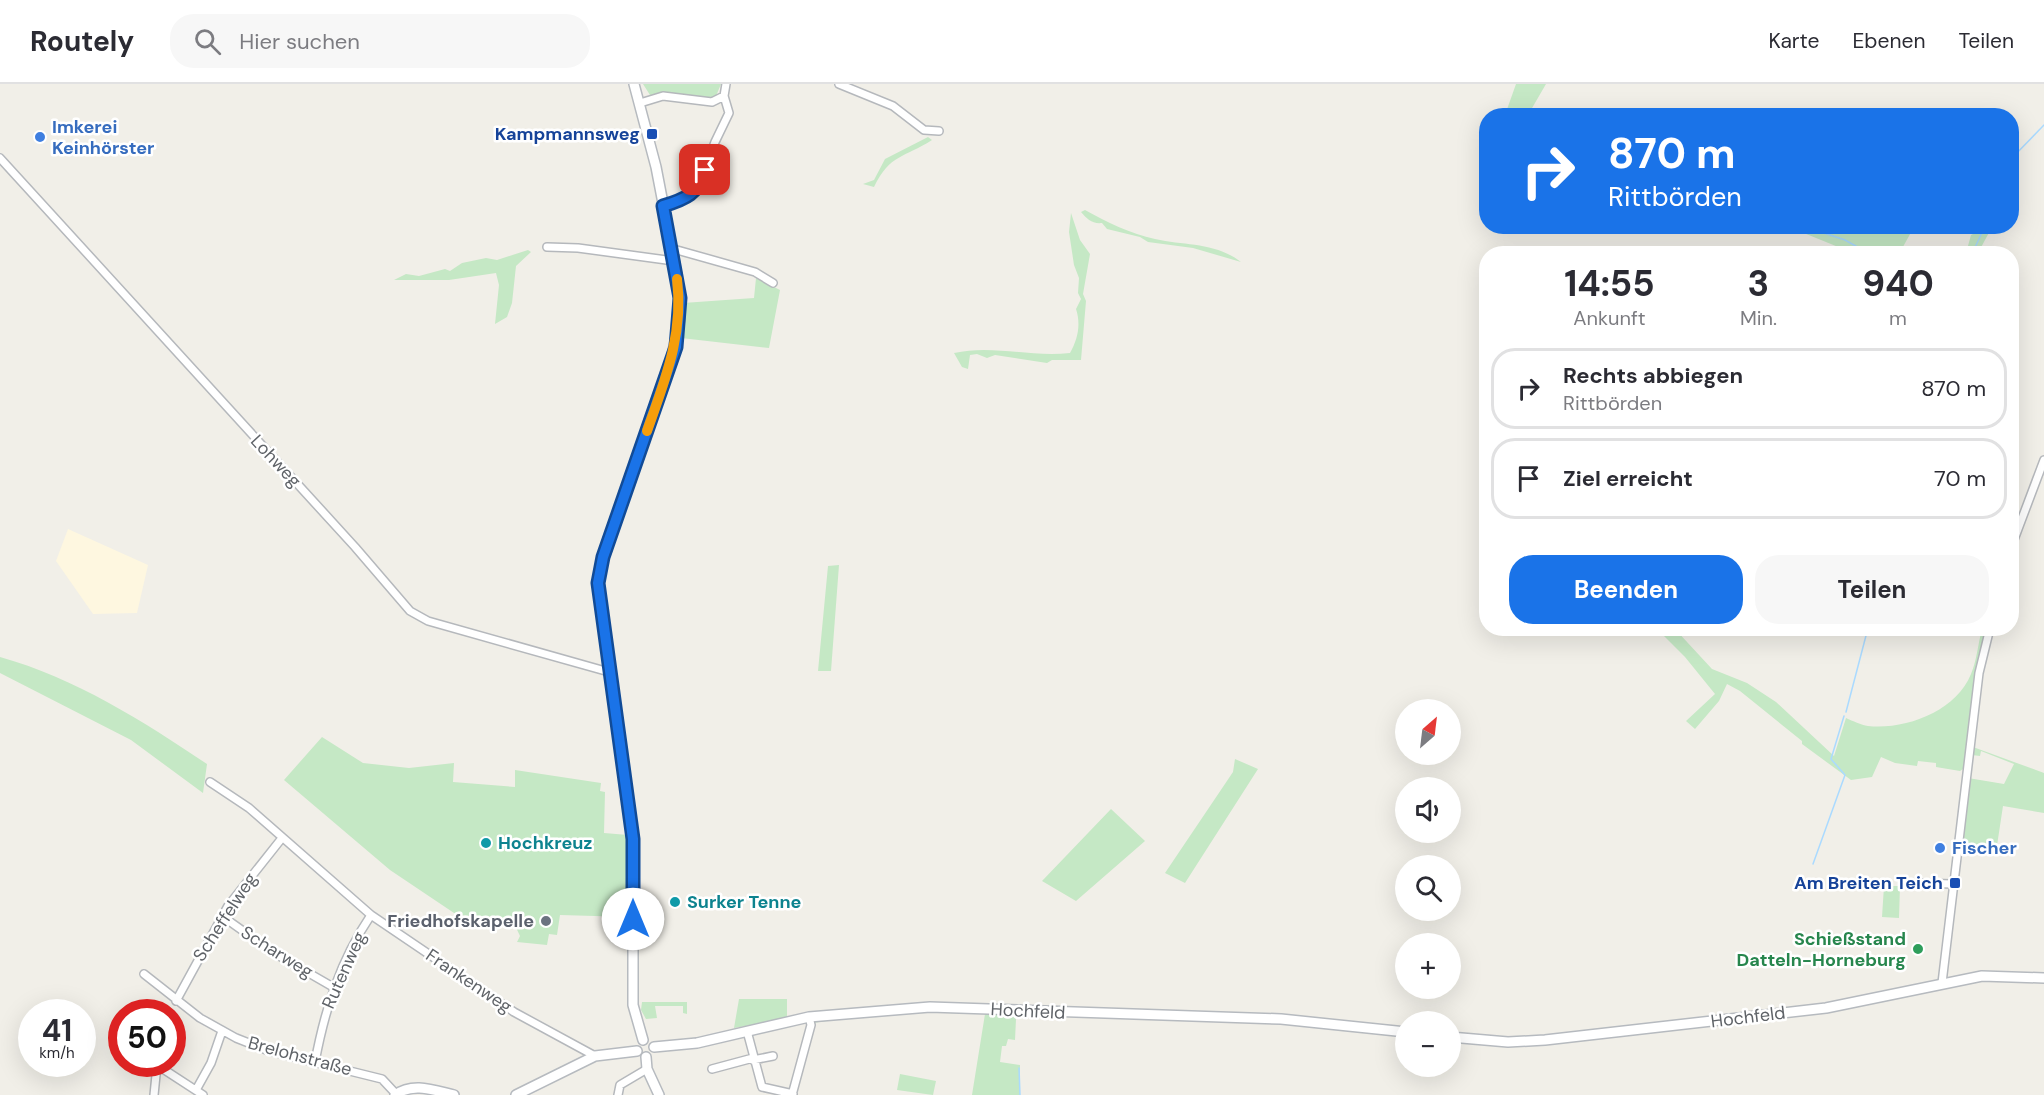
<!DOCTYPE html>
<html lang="de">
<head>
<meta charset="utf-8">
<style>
  body { margin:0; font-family:"DM Sans",sans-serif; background:#f7f7f7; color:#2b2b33; height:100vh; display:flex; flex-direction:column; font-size:22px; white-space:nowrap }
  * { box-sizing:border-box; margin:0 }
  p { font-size:20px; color:#7c7c81 }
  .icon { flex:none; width:33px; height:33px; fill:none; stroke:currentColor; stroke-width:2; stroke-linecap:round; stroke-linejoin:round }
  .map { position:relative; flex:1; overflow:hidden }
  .drawer { position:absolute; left:1479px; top:162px; width:540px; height:390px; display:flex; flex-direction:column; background:#fff; border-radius:24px; box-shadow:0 6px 24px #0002 }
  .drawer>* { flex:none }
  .banner { position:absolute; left:1479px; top:24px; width:540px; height:126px; border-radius:24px; box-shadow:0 6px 24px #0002; background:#1a73e8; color:#fff; overflow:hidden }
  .needle { width:39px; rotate:28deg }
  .buttons { position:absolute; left:1395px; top:615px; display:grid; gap:12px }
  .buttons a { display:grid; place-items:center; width:66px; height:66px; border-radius:50%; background:#fff; box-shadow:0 6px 24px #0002; font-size:30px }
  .speed { position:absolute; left:18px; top:915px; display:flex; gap:12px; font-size:30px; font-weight:700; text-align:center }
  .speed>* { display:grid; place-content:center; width:78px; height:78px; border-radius:50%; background:#fff; box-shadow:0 6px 24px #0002; line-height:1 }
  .speed small { font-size:15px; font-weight:400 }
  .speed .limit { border:9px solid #d22; background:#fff; color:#111 }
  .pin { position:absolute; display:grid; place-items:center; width:51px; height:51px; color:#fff; margin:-26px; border-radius:12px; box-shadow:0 3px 9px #0006 }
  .me { position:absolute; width:66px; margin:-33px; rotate:0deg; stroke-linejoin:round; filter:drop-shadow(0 0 4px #0008) }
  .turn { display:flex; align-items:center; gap:21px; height:126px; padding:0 30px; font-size:27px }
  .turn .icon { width:78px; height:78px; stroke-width:2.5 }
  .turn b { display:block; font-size:42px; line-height:51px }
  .eta { display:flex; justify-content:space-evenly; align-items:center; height:102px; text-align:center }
  .eta b { font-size:36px; font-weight:700; line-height:42px }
  .button { display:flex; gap:12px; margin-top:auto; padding:12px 30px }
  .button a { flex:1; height:69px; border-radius:24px; background:#1a73e8; color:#fff; font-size:24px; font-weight:700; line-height:69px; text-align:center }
  .button a+a { background:#f7f7f7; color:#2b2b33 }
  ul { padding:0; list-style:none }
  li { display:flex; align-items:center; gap:18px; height:81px; margin:0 12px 9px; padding:0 18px; border:3px solid #e1e1e2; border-radius:24px }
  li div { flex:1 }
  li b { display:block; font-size:22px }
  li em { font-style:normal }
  header { display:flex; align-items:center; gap:36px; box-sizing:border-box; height:84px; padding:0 30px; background:#fff; border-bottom:2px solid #e1e1e2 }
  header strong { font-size:28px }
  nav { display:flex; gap:33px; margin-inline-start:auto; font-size:21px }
  .search { width:420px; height:54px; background:#f7f7f7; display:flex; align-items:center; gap:15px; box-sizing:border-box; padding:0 21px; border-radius:24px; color:#7c7c81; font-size:22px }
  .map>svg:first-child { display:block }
  .commercial { fill:#fef7e0 }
  .green { fill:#c5e8c5 }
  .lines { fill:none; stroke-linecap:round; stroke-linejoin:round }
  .stream { stroke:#aadaff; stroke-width:1.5 }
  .street-casing { stroke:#b5b8bc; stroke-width:10 }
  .secondary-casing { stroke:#b6babf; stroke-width:12 }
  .street { stroke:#fff; stroke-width:7 }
  .secondary { stroke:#fff; stroke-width:9 }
  .route-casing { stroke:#114b97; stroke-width:15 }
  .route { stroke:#1a73e8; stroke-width:10 }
  .slow { stroke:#f59e0b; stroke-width:10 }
  .transit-dot { fill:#1a4fb4; stroke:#fff; stroke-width:2 }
  .shop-dot { fill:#3f7fe0; stroke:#fff; stroke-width:2 }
  .culture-dot { fill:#0f9aa8; stroke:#fff; stroke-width:2 }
  .worship-dot { fill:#6b7280; stroke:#fff; stroke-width:2 }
  .leisure-dot { fill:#2e9e5b; stroke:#fff; stroke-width:2 }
  .labels { text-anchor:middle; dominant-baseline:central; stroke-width:5; stroke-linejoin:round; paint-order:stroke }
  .shop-label { font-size:18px; font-weight:bold; fill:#366cbe; stroke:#fff; text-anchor:start }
  .transit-label { font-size:18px; font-weight:bold; fill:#164399; stroke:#fff; text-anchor:end }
  .street-label { font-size:18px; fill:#5f6368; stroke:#fff }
  .culture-label { font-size:18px; font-weight:bold; fill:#0d838f; stroke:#fff; text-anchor:start }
  .worship-label { font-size:18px; font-weight:bold; fill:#5b616d; stroke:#fff; text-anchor:end }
  .leisure-label { font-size:18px; font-weight:bold; fill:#27864d; stroke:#fff; text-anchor:end }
</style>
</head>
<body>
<header>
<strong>Routely</strong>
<div class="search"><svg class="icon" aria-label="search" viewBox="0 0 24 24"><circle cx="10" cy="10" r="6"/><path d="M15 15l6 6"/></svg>Hier suchen</div>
<nav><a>Karte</a><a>Ebenen</a><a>Teilen</a></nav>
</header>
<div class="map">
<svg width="2044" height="1011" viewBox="0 0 2044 1011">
  <rect width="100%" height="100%" fill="#f1efe8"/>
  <!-- commercial -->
  <path class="commercial" d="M68,445L148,481L137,529L93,530L56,477Z"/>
  <!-- green -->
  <path class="green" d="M643,0H721L716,12C698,21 671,7 650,11Z
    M1516,0H1546L1528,31H1505Z
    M928,53L932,56C904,74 890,70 874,103L863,100L874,96L885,75Z
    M1085,126C1107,138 1131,150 1155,155C1186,162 1215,158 1241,178L1193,164L1148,158L1140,153L1107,145L1102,139C1092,140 1087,135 1081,128Z
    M1071,129L1080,156L1090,170L1083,210L1086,217L1081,276H1052L1047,279L995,271L987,274L977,270L970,271L968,285L962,283L954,269C993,260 1032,274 1070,269C1078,255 1081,240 1076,225L1081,215L1078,209L1079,194L1074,181L1069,148Z
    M1789,143H1914L1899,170L1853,169Z
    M1977,143H1992L1978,169H1966L1971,151L1977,148Z
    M528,166L531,168L516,182L512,219L507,233L495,240L499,201L496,189L449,196H394L406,190L419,192L445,185L450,187L462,179L486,174L497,176Z
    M756,194L780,206L769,264L681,254L683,219L754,214Z
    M839,481L831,587H818L828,482Z
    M1657,545H1675L1712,585L1747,599L1776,618L1834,672L1846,634C1853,637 1861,641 1868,642C1906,646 1956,627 1971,590C1977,576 1978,559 1982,545H1988L1966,683L1960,687L1936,683V679L1918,677L1917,682L1895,679L1881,673L1872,693L1851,696L1802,660V657L1740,607L1727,600L1719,617L1695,645L1686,637L1715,610L1685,573Z
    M0,573C75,594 143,637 207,680L203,709L131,656L0,589Z
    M322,653L363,679L409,684L454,679L453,698L515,703V686L601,699L600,707L605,708L604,749L628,751L629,833L560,831L557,851L549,850L547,861L517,858L520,852L512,835L457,831L390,786L284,696Z
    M1973,663L2044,689V729L2003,722L1996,768L1959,766L1968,694L2004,700L2014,680L1981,667L1980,672L1972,671Z
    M1235,675L1258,685L1185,799L1165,789L1233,688Z
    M1111,725L1145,757L1076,817L1042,797Z
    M1884,802H1900L1899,834L1882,833Z
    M739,915H787V935L734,944Z
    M642,918H687V930L683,929V922H655L657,934L646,935L641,926Z
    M882,925L1011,929L1016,935L1015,956L1008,955L1006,962H1002L1000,978L1020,981V1011H972L985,930L910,928L867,931L813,939L814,936Z
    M900,990L936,997L933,1011L897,1006Z"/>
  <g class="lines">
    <!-- stream -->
    <path class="stream" d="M2012,74L2044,41
      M1803,142L1845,156L1870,170
      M1972,170L1985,142
      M1846,628L1868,544
      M1813,780L1845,691L1831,675L1844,632
      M1019,984L1020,1011"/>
    <defs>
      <path id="street" d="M839,0L893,22L924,46L939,47
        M640,19L663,12L712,18L724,12
        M0,74L355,463L410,527L428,537L609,588
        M663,122L687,114L698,105L715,58L729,29L724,12L726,0
        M547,163L578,164L674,177
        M670,164L755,188L773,199
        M2012,461L2044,376
        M210,698L249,724L371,831L514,928L595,972
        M1919,799L1952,800
        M222,832L274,869L333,903
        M144,890L200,934L236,954L269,967L382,995L396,1010
        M1942,899L1979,589L1990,544
        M176,917L228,822L282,754
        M747,947L762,1003L793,1010
        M753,976L773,972
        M315,978C325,925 340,877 371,831
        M712,985L753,974
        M196,1006L211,979L222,947
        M154,1011L157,981L203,1011
        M618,1011L620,1001L647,985
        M792,1011L811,941L809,933"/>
      <path id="secondary" d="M634,0L656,83L677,192L680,234L670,281L603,473L598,499L633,755V921L643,956
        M1450,953L1508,958L1545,956L1826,924L1982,892L2044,894
        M654,963L697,959L809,933L930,923L1281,935L1406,948
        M646,973L647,985L659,1011
        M395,1011C413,998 433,1006 454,1011
        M516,1011L595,972L637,967"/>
    </defs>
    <!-- street casing -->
    <use href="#street" class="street-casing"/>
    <!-- secondary casing -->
    <use href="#secondary" class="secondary-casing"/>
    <!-- street -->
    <use href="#street" class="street"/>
    <!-- secondary -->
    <use href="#secondary" class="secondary"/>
  </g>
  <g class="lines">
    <defs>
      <path id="route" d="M633,835V755L598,499L603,473L676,263L680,214L663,122C686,115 698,110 705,86"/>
    </defs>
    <!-- route casing -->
    <use href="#route" class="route-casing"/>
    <!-- route -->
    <use href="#route" class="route"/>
    <!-- slow -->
    <path class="slow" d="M647,347C665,296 684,250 677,195"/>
  </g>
  <!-- markers -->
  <g class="transit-dot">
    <rect x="646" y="44" width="12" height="12" rx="3"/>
    <rect x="1949" y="793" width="12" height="12" rx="3"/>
  </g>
  <g class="shop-dot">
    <circle cx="40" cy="53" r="6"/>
    <circle cx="1940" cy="764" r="6"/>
  </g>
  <g class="culture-dot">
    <circle cx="486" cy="759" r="6"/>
    <circle cx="675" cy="818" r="6"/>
  </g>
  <circle class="worship-dot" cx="546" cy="837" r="6"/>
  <circle class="leisure-dot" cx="1918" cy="865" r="6"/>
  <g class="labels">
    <!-- shop labels -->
    <g class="shop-label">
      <text x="52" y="43">Imkerei<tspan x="52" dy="21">Keinhörster</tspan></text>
      <text x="1952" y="764">Fischer</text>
    </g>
    <!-- transit labels -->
    <g class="transit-label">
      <text x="640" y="50">Kampmannsweg</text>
      <text x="1943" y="799">Am Breiten Teich</text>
    </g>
    <!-- street labels -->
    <g class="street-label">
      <text transform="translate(276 377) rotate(47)">Lohweg</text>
      <text transform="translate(225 833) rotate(-57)">Scheffelweg</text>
      <text transform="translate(277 868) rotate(32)">Scharweg</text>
      <text transform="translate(344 886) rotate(-66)">Rutenweg</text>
      <text transform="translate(469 897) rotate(34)">Frankenweg</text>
      <text transform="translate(1028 927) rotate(3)">Hochfeld</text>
      <text transform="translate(1748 933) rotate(-7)">Hochfeld</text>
      <text transform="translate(300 972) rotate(15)">Brelohstraße</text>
    </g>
    <!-- culture labels -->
    <g class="culture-label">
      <text x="498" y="759">Hochkreuz</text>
      <text x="687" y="818">Surker Tenne</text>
    </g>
    <!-- worship labels -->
    <g class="worship-label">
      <text x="534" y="837">Friedhofskapelle</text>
    </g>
    <!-- leisure labels -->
    <g class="leisure-label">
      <text x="1906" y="855">Schießstand<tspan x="1906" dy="21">Datteln-Horneburg</tspan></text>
    </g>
  </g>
</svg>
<div class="buttons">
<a><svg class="needle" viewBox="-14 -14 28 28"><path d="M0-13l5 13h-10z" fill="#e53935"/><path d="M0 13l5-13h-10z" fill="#7c7c81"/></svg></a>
<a><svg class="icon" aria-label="sound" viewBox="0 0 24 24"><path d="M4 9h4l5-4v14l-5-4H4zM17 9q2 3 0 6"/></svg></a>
<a><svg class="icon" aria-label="search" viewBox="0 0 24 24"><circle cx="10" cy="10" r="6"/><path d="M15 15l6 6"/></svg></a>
<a>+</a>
<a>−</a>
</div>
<div class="speed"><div>41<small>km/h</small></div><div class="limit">50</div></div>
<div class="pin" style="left:705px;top:86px;background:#d93025"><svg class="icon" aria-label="arrive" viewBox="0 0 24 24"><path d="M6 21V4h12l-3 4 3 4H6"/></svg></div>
<svg class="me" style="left:633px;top:835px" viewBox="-20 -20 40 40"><circle r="19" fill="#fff"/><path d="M0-13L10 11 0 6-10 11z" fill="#1a73e8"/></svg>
<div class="banner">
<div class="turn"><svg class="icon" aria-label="right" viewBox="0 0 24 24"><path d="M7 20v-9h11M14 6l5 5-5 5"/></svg><div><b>870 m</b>Rittbörden</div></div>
</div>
<section class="drawer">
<div class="eta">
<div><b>14:55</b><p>Ankunft</p></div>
<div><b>3</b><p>Min.</p></div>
<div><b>940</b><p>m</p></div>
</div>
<ul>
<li><svg class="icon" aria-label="right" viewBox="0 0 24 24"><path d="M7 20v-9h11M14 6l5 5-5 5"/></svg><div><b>Rechts abbiegen</b><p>Rittbörden</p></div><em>870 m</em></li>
<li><svg class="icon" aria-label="arrive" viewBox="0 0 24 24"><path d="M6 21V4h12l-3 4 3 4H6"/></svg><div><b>Ziel erreicht</b></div><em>70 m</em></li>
</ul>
<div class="button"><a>Beenden</a><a>Teilen</a></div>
</section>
</div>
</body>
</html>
